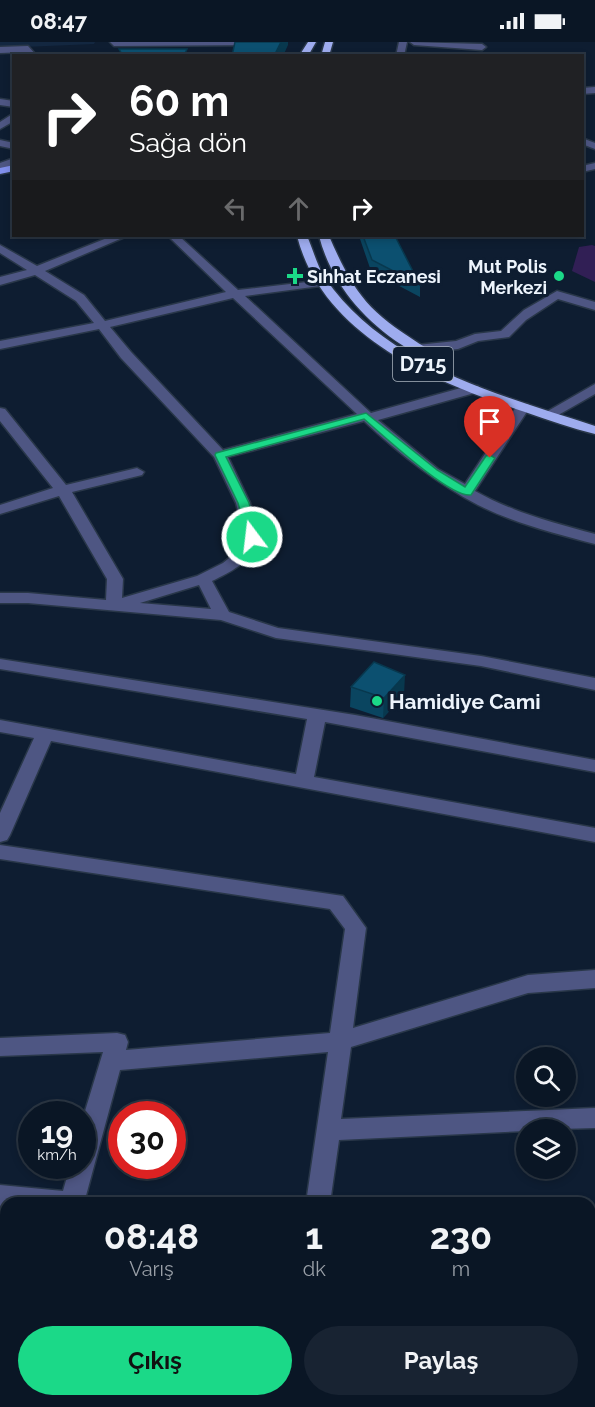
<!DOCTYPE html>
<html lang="tr">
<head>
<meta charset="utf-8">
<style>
  body { margin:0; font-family:Raleway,sans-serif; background:#182332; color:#f1f3f6; height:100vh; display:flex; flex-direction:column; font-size:22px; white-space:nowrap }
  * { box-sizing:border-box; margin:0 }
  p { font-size:20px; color:#999fa7 }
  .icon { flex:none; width:33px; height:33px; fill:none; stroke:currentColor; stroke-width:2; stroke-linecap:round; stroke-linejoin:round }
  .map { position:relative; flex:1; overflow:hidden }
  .details { position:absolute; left:0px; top:1155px; width:596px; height:210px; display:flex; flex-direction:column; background:#0a1625; border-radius:18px 18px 0 0; box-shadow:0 3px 9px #0003,0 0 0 2px #2a3542 }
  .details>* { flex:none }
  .banner { position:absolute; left:12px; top:12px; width:572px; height:183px; border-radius:0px; box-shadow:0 3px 9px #0003,0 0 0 2px #2a3542; background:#202124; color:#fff; overflow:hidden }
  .fabs { position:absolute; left:516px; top:1005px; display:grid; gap:12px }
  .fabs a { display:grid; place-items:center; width:60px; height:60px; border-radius:50%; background:#0a1625; box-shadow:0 3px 9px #0003,0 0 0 2px #2a3542; font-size:30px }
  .speed { position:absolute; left:18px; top:1059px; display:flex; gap:12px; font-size:30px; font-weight:700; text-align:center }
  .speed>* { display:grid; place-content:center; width:78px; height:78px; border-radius:50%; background:#0a1625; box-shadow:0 3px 9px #0003,0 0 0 2px #2a3542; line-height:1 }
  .speed small { font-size:15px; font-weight:400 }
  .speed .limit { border:9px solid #d22; background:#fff; color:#111 }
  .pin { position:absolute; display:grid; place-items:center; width:51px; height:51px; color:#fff; margin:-62px -26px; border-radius:50% 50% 50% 0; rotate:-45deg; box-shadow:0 0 6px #0007 }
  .pin .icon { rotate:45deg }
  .me { position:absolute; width:66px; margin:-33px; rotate:345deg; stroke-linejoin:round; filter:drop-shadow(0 0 4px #0008) }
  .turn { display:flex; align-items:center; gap:21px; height:126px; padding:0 18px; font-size:27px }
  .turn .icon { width:78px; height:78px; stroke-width:2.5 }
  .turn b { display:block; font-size:42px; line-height:51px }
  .lanes { display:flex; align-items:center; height:57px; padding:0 18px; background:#0003; justify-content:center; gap:30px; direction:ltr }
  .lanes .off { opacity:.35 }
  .eta { display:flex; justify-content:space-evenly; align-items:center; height:102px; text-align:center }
  .eta b { font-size:36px; font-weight:700; line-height:42px }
  .action { display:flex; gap:12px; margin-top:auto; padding:12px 18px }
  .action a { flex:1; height:69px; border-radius:36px; background:#1bd988; color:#111; font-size:24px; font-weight:700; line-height:69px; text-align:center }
  .action a+a { background:#182332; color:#f1f3f6 }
  .status { display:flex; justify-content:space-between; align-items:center; height:42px; padding:0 30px; background:#0a1625; direction:ltr }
  .status svg { height:16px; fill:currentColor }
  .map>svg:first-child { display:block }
  .built { fill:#132740 }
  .green { fill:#311f55 }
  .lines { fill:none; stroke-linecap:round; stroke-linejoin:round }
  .minor-casing { stroke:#293749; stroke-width:3 }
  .major-casing { stroke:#293749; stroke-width:3 }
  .highway-casing { stroke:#293749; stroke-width:3 }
  .minor { fill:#4e5683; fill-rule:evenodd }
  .major { fill:#808fec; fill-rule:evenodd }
  .highway { fill:#9eacef; fill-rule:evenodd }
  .wall { fill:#0a4560 }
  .shaded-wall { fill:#08384e }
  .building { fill:#0c5070; stroke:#08384e; stroke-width:1.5 }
  .route { fill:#1bd988; stroke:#128d58; stroke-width:1.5 }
  .poi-dot { fill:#1bd988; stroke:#0e1d31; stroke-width:2 }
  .labels { text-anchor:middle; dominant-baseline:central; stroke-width:6; stroke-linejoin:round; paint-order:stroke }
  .far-poi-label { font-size:18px; font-weight:bold; fill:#edf4fc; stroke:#0e1d31; text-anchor:end }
  .shield { fill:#0e1d31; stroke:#aab4bf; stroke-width:1.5 }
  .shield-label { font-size:20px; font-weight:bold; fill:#edf4fc }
  .poi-label { font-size:21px; font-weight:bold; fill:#edf4fc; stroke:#0e1d31; text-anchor:start }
</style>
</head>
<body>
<div class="status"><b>08:47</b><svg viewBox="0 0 49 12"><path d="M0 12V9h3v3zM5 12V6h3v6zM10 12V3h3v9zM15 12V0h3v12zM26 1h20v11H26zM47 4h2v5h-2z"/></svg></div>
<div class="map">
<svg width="595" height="1365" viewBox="0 0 595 1365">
  <rect width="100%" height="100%" fill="#0e1d31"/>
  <!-- built -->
  <path class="built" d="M0,0H95L94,2L0,6Z"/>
  <!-- green -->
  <path class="green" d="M592,203L595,204V240L572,229L579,205Z"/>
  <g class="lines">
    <defs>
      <path id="minor" d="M110,0H277L273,3L114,4Z
        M399,0H407L404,14H396Z
        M410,0L482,2L486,5L482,8L414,3Z
        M0,5L28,4L37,14H28L26,10L0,11Z
        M595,45V51L582,52V46Z
        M0,57L14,59V65L0,63Z
        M14,71V79L0,87V80Z
        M582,96L595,101V107L582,102Z
        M0,98L14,101V107L0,104Z
        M14,116V123L0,128V121Z
        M595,121V127L582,130V124Z
        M112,194H127L45,229L84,253L105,279L226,250L168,194H179L238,248L324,238V242L320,244L245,254L371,371L468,344H478L480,347L478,350L378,378L438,427L465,442L518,362H528L530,365L475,449C512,470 554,481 595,492V502C556,492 514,481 478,463C436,441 398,411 364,379L228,415L250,461L260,495C249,521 236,527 212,539L229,570L278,586L481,614L595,636V648L481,624L276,596L221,578L28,561H0V551H28L106,558L107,537L59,454L0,472V463L53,446L0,379V366L5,367L66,443L137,426L144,430L142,433L72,450L123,537L122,556L197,534L223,521L238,509L244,495L236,461L214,415L121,316L99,287L0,307V299L94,281L76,259L35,233L0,243V235L27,228L0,211V203L37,224ZM233,256L357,372L223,408L131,310L110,285ZM199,543L211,567L140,561Z
        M557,249L595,260V268L558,257L526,278L509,295L478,299L458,307L417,311L411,307L417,303L456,299L475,292L501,289L524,268Z
        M595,342V352L553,376H543L541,373Z
        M0,617L355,673L595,718V730L325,680L314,735L595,786V800L51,699L10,793L7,798L0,800V771L34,696L0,690V678L296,732L307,677L0,627Z
        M0,803L343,854L366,886L353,986L528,933L595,928V946L528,951L351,1005L341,1077L595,1066V1086L526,1088V1089L339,1098L330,1161H306L328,1010L120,1028L84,1161H6V1166L0,1165V1143L63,1149L70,1124H82V1079L103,1010L0,1014V996L117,991L125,993L128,1000L126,1008L330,991L345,887L330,867L0,817Z
        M590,1268L595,1269V1295L590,1294Z
        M6,1352V1359H31L29,1365H1Z
        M269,1359H297L296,1365H268Z"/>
      <path id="major" d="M14,123V129L0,132V126Z"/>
      <path id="highway" d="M308,0H316L308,14H299Z
        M325,0H333L329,14H321Z
        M297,194H307C313,207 317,224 325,236C385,323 499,353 595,384V392C571,386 548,378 525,370C435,340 323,295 297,194Z
        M319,194H329C356,256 370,271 428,307L429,310L428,313C418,315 410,308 402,303C362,277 331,240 319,194Z"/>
    </defs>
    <!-- minor casing -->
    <use href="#minor" class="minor-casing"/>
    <!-- major casing -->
    <use href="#major" class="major-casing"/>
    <!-- highway casing -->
    <use href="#highway" class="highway-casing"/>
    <!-- minor -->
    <use href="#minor" class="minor"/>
    <!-- major -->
    <use href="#major" class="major"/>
    <!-- highway -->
    <use href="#highway" class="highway"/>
  </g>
  <!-- wall -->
  <path class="wall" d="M359,194H395L420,243V255L371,229Z
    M351,645L404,653L383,676L350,665Z"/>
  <!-- shaded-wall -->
  <path class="shaded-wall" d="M281,0H288V3L283,14H274Z
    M405,633L404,653L383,676L384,656Z"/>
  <!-- building -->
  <path class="building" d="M235,0H281L274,14H232Z
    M119,7H187L184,14H123Z
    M363,194H395L420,243L372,218Z
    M374,620L405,633L384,656L351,645Z"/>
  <!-- route -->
  <path class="route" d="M366,371L437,428L465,445L486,414L490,413L495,416L471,453C450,456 383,393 364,377L226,415L249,461L258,495L252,498L248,497L238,461L215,413L216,411Z"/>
  <!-- markers -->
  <g class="poi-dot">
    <path d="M292 225h6v6h6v6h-6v6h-6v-6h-6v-6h6z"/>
    <circle cx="559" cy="234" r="6"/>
    <circle cx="377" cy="659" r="6"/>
  </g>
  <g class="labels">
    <!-- far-poi labels -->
    <g class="far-poi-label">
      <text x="547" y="224">Mut Polis<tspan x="547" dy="21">Merkezi</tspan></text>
      <text x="307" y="234" text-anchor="start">Sıhhat Eczanesi</text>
    </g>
    <!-- shield labels -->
    <rect class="shield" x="393" y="305" width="60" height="34" rx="4.5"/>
    <g class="shield-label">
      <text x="423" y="322">D715</text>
    </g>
    <!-- poi labels -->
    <g class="poi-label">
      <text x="389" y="659">Hamidiye Cami</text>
    </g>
  </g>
</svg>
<div class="fabs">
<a><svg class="icon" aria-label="search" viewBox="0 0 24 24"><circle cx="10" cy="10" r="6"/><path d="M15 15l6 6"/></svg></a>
<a><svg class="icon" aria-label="layers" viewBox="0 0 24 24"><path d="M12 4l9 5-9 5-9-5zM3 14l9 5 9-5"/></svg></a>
</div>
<div class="speed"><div>19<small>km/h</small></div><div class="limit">30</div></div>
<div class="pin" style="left:490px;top:416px;background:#d93025"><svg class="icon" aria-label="arrive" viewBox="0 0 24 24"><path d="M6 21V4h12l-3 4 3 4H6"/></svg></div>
<svg class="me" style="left:252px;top:495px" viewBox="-20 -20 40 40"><circle r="17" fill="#1bd988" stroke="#fff" stroke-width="3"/><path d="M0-11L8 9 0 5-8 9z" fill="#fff"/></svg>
<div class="banner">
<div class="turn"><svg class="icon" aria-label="right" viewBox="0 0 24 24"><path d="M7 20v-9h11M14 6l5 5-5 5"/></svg><div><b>60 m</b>Sağa dön</div></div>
<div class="lanes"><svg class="icon off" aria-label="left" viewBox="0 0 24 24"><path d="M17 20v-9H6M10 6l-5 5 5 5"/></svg><svg class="icon off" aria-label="ahead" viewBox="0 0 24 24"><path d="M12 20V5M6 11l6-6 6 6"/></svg><svg class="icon" aria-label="right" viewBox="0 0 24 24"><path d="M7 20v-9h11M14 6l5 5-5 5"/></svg></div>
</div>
<section class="details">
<div class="eta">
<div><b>08:48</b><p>Varış</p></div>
<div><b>1</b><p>dk</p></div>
<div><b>230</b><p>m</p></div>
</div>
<div class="action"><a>Çıkış</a><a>Paylaş</a></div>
</section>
</div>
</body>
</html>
